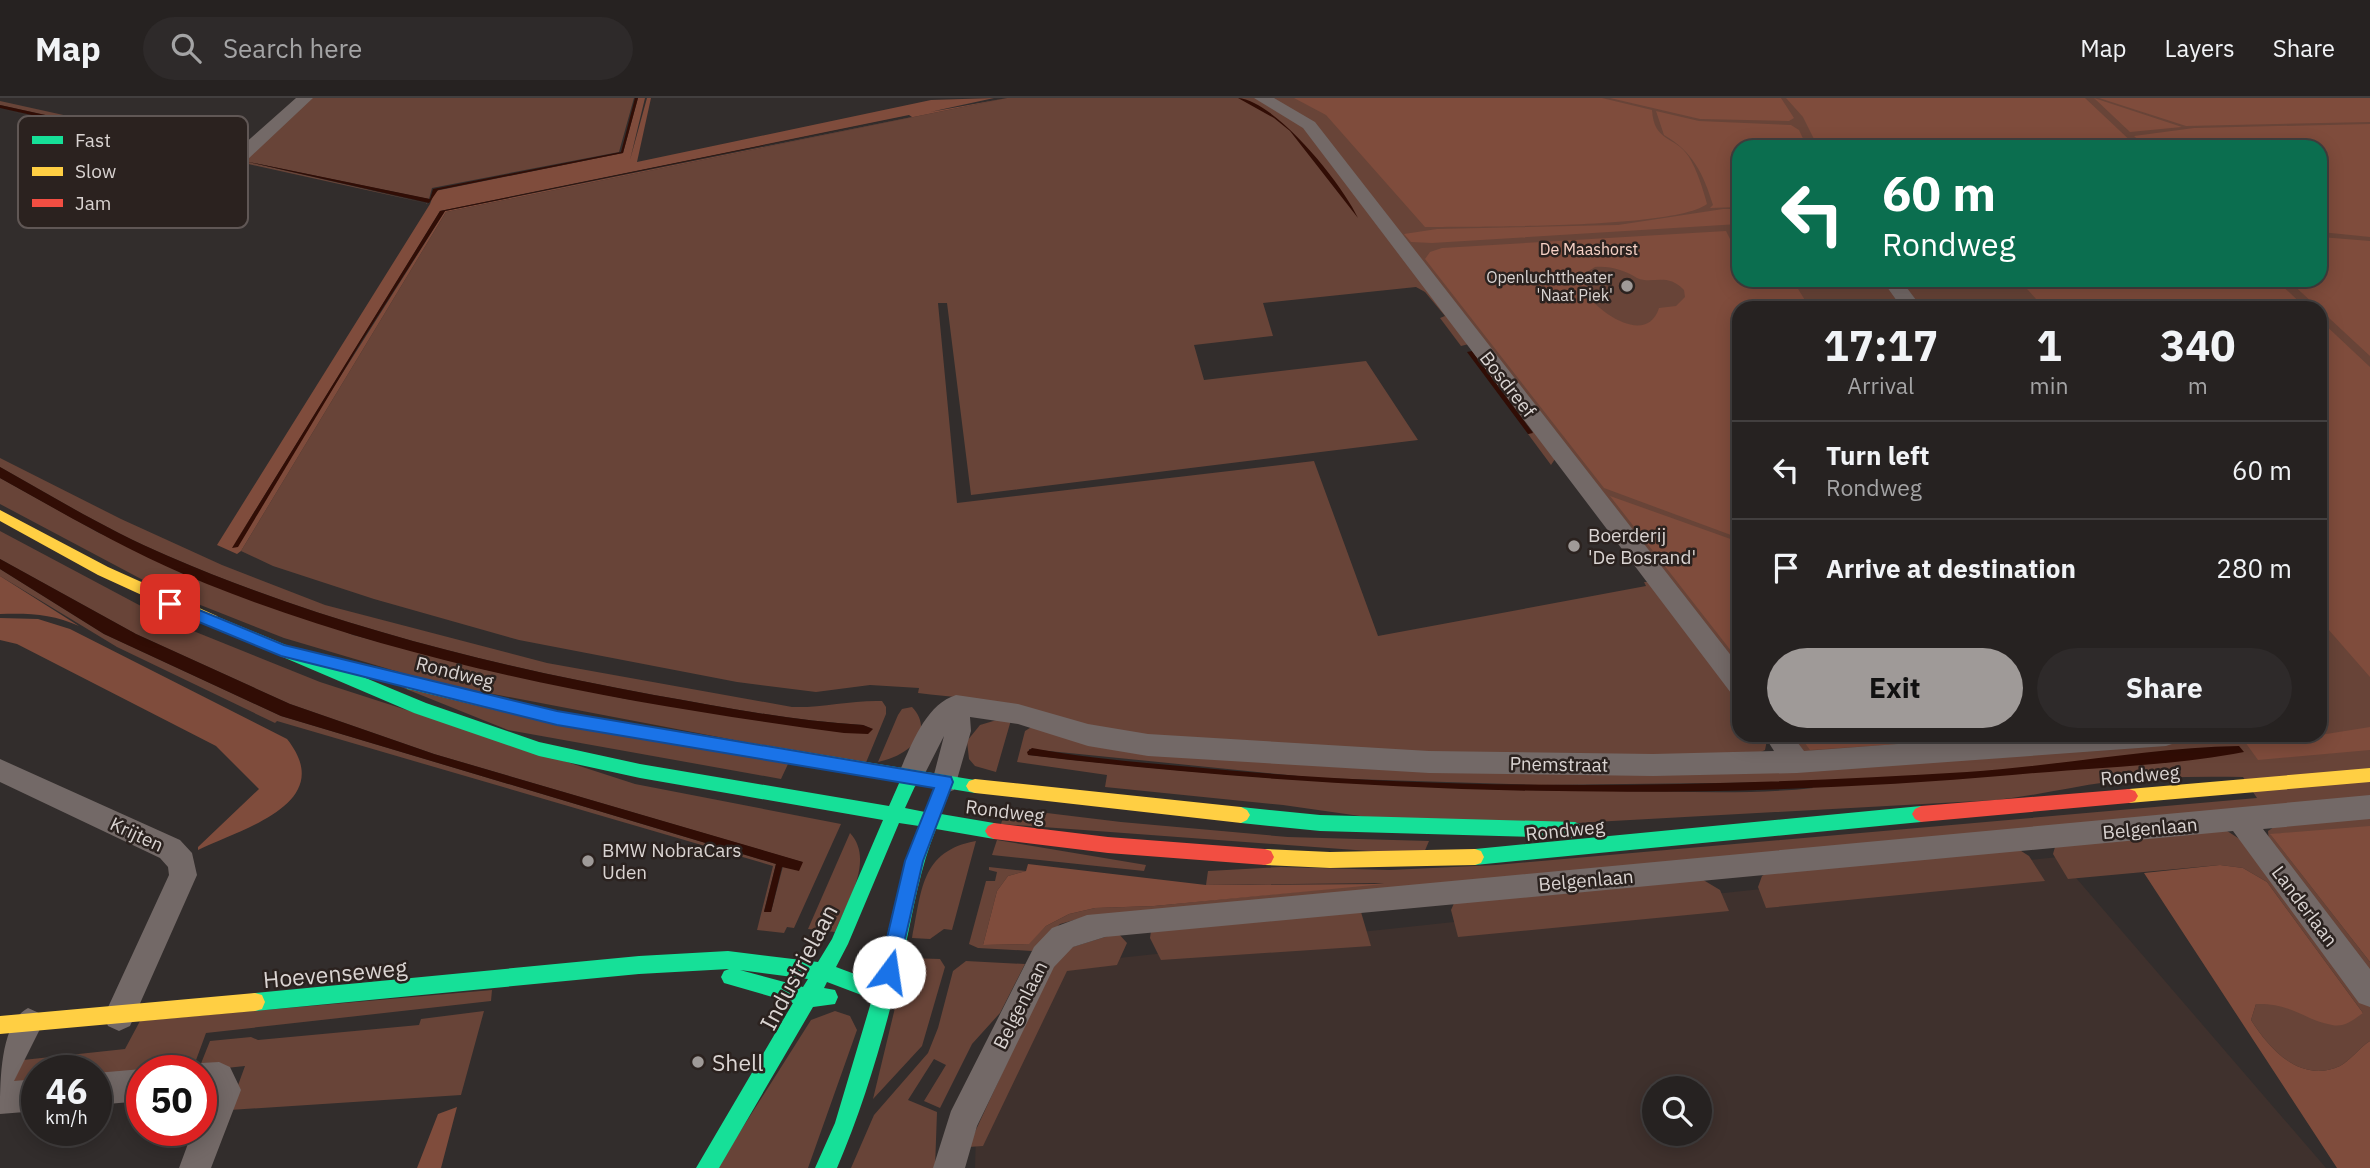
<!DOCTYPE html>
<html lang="en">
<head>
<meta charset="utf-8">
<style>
  body { margin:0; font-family:"IBM Plex Sans",sans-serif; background:#2e2a2a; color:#f1f3f6; height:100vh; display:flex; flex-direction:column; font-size:26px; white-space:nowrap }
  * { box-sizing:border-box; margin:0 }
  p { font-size:23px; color:#a4a4a5 }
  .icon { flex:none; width:38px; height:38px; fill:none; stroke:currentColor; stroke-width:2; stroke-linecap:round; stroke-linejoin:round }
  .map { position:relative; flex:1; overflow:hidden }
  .details { position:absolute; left:1732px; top:203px; width:595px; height:441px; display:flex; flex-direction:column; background:#262221; border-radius:21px; box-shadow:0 4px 18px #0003,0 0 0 2px #423f3f }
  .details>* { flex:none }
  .guide { position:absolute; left:1732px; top:42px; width:595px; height:147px; border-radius:21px; box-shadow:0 4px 18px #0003,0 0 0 2px #423f3f; background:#0b6e4f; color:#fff; overflow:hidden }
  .tools { position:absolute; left:1642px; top:978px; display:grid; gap:14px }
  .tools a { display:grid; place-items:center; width:70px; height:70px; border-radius:50%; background:#262221; box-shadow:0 4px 18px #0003,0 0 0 2px #423f3f; font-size:35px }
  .speed { position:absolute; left:21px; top:957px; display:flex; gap:14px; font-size:35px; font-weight:700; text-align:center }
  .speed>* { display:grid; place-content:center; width:91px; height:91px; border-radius:50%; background:#262221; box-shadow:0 4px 18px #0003,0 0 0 2px #423f3f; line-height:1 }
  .speed small { font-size:18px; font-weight:400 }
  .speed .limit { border:10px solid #d22; background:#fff; color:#111 }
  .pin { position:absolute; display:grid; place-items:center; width:60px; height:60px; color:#fff; margin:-30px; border-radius:14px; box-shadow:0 4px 10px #0006 }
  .me { position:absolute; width:77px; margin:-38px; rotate:14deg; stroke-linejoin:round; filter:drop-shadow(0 0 5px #0008) }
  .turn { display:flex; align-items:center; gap:24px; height:147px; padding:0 35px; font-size:32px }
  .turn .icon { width:91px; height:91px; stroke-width:2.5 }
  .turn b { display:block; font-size:49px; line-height:60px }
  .eta { display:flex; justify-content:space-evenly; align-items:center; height:119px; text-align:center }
  .eta b { font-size:42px; font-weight:700; line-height:49px }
  .action { display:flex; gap:14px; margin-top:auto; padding:14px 35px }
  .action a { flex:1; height:80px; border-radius:42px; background:#9f9a98; color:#111; font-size:28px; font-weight:700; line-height:80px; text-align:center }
  .action a+a { background:#2e2a2a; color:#f1f3f6 }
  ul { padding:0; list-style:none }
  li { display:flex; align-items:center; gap:21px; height:98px; padding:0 35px; border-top:2px solid #423f3f }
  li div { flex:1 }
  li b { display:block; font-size:26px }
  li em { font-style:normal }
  header { display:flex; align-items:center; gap:42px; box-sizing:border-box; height:98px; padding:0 35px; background:#262221; border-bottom:2px solid #423f3f }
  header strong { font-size:33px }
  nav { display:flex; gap:38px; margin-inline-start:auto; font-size:24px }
  .search { width:490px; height:63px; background:#2e2a2a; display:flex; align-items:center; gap:18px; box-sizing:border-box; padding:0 24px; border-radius:38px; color:#a4a4a5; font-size:26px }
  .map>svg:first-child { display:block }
  .built { fill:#3f312d; fill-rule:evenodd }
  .green { fill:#684438; fill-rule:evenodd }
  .forest { fill:#7f4c3c; fill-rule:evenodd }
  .water { fill:#310d05 }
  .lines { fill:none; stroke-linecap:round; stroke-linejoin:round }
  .street { fill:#736967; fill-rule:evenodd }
  .fast { fill:#16e098; fill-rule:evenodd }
  .slow { fill:#ffcf43; fill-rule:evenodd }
  .jam { fill:#f24e42; fill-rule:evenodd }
  .route { fill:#1a73e8; stroke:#114b97; stroke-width:2 }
  .poi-dot { fill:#9f9a98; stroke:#2b221f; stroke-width:2.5 }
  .labels { text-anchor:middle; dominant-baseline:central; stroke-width:5; stroke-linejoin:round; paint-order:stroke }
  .far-park-label { font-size:16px; fill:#f8d2c6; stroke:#2b221f }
  .far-poi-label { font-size:16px; fill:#dad4d2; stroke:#2b221f; text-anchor:end }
  .street-label { font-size:19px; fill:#dad4d2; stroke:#2b221f }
  .poi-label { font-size:19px; fill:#dad4d2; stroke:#2b221f; text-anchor:start }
  .near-street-label { font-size:23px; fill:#dad4d2; stroke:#2b221f }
  .near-poi-label { font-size:23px; fill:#dad4d2; stroke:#2b221f; text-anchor:start }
  .key { fill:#2b221f; stroke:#605755; stroke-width:2 }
  .key-label { font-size:19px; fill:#dad4d2 }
</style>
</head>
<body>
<header>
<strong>Map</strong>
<div class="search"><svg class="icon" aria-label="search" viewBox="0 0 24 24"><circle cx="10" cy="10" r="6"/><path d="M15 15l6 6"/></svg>Search here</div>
<nav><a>Map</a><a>Layers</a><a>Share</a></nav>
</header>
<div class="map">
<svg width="2370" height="1070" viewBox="0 0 2370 1070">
  <rect width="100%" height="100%" fill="#322d2c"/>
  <!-- built -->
  <path class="built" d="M2058,759L2326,1070H975L976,1033L1063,866ZM1654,990H1699V1036H1654Z"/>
  <!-- green -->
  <path class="green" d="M308,0H634L619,54L432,90L429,101L244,63L430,106L244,65C191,99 190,101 129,83L180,51L0,11L227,60L231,58L0,7V3L240,56ZM165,68L191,73V74L171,87L145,81Z
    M1007,0H2370V857L2284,735L2271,737L2370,864V887L2308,806L2269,744L2268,733L2277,727L2266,711L1085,819L1060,826L1032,853L978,850L969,846L986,783H995L997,774L989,772V769L1026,773L1008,778L997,793L983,847L1028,846L1046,828L1069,816L1095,810L1154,808L1384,785L1206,787L1208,773L1281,769L1390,772L1496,767L2257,700L2243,679C2197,678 2153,679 2108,684C2070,689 2034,698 1996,702L1558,726L1374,720L1283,707L1105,689L1107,677L1017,664L1025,633L1033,628L1100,646L1141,651C1359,669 1577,675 1796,669L1773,637H2320V210H1740L1739,592L1563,358L1504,289L1557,358L1551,367L1528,336L1533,334L1472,253H1475L1469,246L1461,248L1440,220L1445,218L1425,194L1416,189L1263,205L1273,238L1194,247L1204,282L1366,263L1418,342L971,397L947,205H938L957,405L1314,363L1378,538L1646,488L1644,484H1651L1739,597L1740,637H1768L1765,652L1748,660C1550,662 1349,661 1151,640C1105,636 1062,619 1017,609C985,601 951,599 918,595L919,590L870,587L816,594L737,584L519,542L374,501L273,468L241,453L446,114ZM1740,49H2320V182H1740ZM1029,651L1318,680L1539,687L1808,684L1813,690C1750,697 1676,693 1611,693C1416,693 1223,679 1029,657Z
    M0,360L121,421L222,467L325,507L547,565L792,609C822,610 851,602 882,603L886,609V616L865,667L436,585L284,540L160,491L0,406V380L99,435L353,537L487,572L626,601L873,631L863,627C793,623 723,609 654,597C488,567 323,525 168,458C109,433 55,400 0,369Z
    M0,433L171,524L320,584L635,686L841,726L794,830L787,829L784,835L757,832L773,768L277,623L275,625L117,549L0,478V471L104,536L281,618L776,766L764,813L771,814L783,768L802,764L434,656L290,606L136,536L0,461Z
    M401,589L788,666L781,681L508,632Z
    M912,609C937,636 905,659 878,664L898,617L902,611Z
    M1000,621L1011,622L996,674L975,668L969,661L967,643L980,627Z
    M1006,710L1121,724L1288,739L1429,743L1423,757L1001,726Z
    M2224,731L2249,747L2370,905V943C2359,950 2351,962 2340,968C2301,986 2270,952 2251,922L2256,906L2275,905L2304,915H2363L2267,784L2243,770L2220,767L2068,781L2053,756L2055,749Z
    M850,735C875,762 847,804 835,834L808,831Z
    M997,742L1146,767L1144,773L992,757Z
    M976,743L952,832L944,831L930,841L912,840C922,793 920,753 976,743Z
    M2018,751L2029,758L2045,783L1766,810L1758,789L1762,778L1768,774Z
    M1700,780L1720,792L1729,813L1458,839L1451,812L1455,803Z
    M1361,814L1371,848L1161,862L1150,840L1151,833Z
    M1118,835L1127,845L1117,867L1067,873L983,1048L968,1049L1048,876L1066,851Z
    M907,860L940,861L945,869L922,948L873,1001Z
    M966,863L1025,866L1000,915L972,946L940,1010L924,1003L946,967L934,961L908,1002L937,1014L935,1070H851L874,1017L928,955L938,930L953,873Z
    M492,892L491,903L206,935L192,973H142L96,982V973H37V987L22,989L12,982L23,962L125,951L140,923Z
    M484,913L461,997L229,1012L245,968L198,973L210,943L251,939L258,942L419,927L421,921Z
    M835,913L850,918L857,932L808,1070H717L811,922Z"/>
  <!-- forest -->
  <path class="forest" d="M638,0H645L630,62L647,0H651L637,64L931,2L994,0L930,14L1007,0L446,114L241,453L237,456L217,447L430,106L435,93L623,55ZM909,17L912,19L445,113L232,450L440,113Z
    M1294,0H1602L1652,12C1654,45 1675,37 1689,59C1697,72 1703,91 1707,106C1674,131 1476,128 1425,129L1326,17Z
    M1610,0H1781L1794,20L1789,23L1700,21Z
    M1786,0H2085L2137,49H1818L1803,19Z
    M2094,0L2182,29L2130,34Z
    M2099,0H2370V24L2186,28Z
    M1656,13L1699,23L1791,27L1799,32L1807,49H1740L1739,109L1710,110L1713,107C1703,75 1693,54 1664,37Z
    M2370,26V139L2321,134L2320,49H2146L2134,38L2194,30Z
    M1723,111H1739V126L1432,145L1411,144L1404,136L1437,131L1618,127Z
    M1726,133L1739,159L1740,182L1793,183L1810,210H1740L1739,440L1604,390L1425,161L1430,154L1442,150ZM1595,169C1612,168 1623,172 1637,180C1652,187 1667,174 1684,192L1685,199L1676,208L1659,210C1647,248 1599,215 1586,195L1587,174Z
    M2321,139L2370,143V258L2288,182H2320Z
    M2019,182H2276L2306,210H2044Z
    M2321,223L2370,269V579L2321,523Z
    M1610,398L1739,444V563Z
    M0,478L79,528C53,516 29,515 0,516Z
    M0,520L38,521L70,531L287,641C338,705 244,730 198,752V749L259,691L216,648L17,546L0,542Z
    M2370,629V652L2258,662L2240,637H2320Z
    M1799,637H2036L1810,652Z
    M2370,728V864L2270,736Z
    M1028,766L1206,787L1384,786L1154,808L1095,810L1069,816L1046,828L1029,846L983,847L997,793L1008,778L1026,773Z
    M2220,767L2243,770L2267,784L2363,915C2354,921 2345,930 2332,927C2304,922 2292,905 2256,906L2251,922C2270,952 2301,986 2340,968C2351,962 2359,950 2370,943V1070H2337L2144,775Z
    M457,1009L441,1070H417L438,1016Z"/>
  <!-- water -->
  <path class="water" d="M635,0H638L623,55L438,92L429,105L244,63L430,101L433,91L621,54Z
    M1238,0C1276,3 1343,87 1358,120L1290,33L1274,20Z
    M0,7L231,58L227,60L0,10Z
    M912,17L445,113L361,244L238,449L232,450L440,113Z
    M1472,253L1533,335L1528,336L1467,254Z
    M0,369C55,400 109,433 168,458C323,525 488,567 654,597C723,609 793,623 863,627L873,631L868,636L844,635C628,606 410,567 207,486C135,457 68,418 0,380Z
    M0,461L136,536L290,606L434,656L803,764L799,773L782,769L771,814H764L776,766L281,618L104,536L0,471Z
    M2239,648L2244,654C2172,668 2086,670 2012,677C1685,706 1355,696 1028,657L1027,654L1032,650C1095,662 1161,666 1225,672C1472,694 1720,689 1967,674C2057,668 2148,650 2239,648Z"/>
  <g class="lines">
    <!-- street -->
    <path class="street" d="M296,0H313L246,63H234L232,59L234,55Z
      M1254,0H1274L1315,24L1740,569V598L1731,595L1303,30Z
      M1882,182H1901L1922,210H1902Z
      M956,597L1018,606L1088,626L1148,636L1429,653L1653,656L1774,653L1764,637H1792L1804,653L2018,637H2179L2175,645L2166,648L1797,675L1653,678L1429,675L1148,658L1088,648L1018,626L970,619L971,633L954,692L945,695L936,692L932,684L944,638L919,687L910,690L901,687L897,679C910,651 924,607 956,597Z
      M0,661L180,742L192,755L197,777L130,928L119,933L108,928L104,918L169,777L168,769L160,760L0,684Z
      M2370,697V721L2263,731L2370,871V909L2359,905L2233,733L1105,839L1073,849L1054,869L977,1028L965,1070H933L951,1013L1034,849L1052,830L1087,817Z
      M28,910L39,915L43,925L14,983L37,981V1013L0,1016C0,983 0,925 28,910Z
      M219,964L230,969L241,992L211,1070H179L193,1032H201V1012L207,996L201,997V973H189L201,965Z
      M142,971L146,973H142V1003L96,1007V975Z"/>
    <!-- fast -->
    <path class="fast" d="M211,516L426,605L539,644L640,666L889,708L900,683L557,627L413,592L407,591L405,586L407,581L413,580L557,613L981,683L984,688L981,693L975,695L951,691L941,716L994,725L1000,728L1003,733L1000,738L994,741L936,731C920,770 914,809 905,850C888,924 867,1000 837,1070H815L835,1025L872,901L827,884L824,890L835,892L838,899L835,906L813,909L719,1070H696L793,905L724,885L721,879L724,873L729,871L639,876L255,913L248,911L245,904L248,897L255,895L639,858L728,853L818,864L832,841L883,722L640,680L539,658L414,615L205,526L203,522L205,518ZM916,686L935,689L925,714L905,710ZM899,725L919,728L905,763L876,884L836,869L848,846ZM740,872L808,881L803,889Z
      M1921,708L1927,711L1930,716L1927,721L1921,724L1475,767L1469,765L1466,759L1469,753L1475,751Z
      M1241,709L1320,717L1575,724L1581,727L1584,732L1581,737L1575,740L1320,733L1241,725L1235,722L1232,717L1235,712Z"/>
    <!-- slow -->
    <path class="slow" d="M0,412L108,469L217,518L219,522L217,526H205L98,477L0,423Z
      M2370,670V684L2129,705L2123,703L2120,698L2123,693L2129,691Z
      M975,681L1241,709L1247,712L1250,717L1247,722L1241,725L975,695L969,693L966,688L969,683Z
      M1265,751L1330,754L1475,751L1481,753L1484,759L1481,765L1475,767L1330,770L1265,767L1259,765L1256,759L1259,753Z
      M255,895L262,897L265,904L262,911L255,913L0,936V918Z"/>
    <!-- jam -->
    <path class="jam" d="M2129,691L2135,693L2138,698L2135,703L2129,705L1921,724L1915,721L1912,716L1915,711L1921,708Z
      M994,725L1108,739L1265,751L1271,753L1274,759L1271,765L1265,767L1108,755L994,741L988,738L985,733L988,728Z"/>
  </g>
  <!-- route -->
  <path class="route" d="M170,500L284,547L557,613L951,679L953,684L923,763L896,880L889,883L882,880L879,874L905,763L934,690L557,627L281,558L165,510V502Z"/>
  <!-- markers -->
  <g class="poi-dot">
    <circle cx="1627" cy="188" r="7"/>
    <circle cx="1574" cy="448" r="7"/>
    <circle cx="588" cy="763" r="7"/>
    <circle cx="698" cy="964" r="7"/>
  </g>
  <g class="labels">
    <!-- far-park labels -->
    <g class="far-park-label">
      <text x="1589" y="151">De Maashorst</text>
    </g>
    <!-- far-poi labels -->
    <g class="far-poi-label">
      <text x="1613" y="179">Openluchttheater<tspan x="1613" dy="18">'Naat Piek'</tspan></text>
    </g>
    <!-- street labels -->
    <g class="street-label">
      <text transform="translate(1508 286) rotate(52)">Bosdreef</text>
      <text transform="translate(455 574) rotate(14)">Rondweg</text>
      <text transform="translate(1559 666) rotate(1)">Pnemstraat</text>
      <text transform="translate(2140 677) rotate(-5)">Rondweg</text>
      <text transform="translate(1005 713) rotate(7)">Rondweg</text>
      <text transform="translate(2150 730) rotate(-5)">Belgenlaan</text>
      <text transform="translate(1565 732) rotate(-6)">Rondweg</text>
      <text transform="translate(137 736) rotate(25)">Krijten</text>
      <text transform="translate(1586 782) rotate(-5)">Belgenlaan</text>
      <text transform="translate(2305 808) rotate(53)">Landerlaan</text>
      <text transform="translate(1020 907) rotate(-63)">Belgenlaan</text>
    </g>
    <!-- poi labels -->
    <g class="poi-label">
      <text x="1588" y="437">Boerderij<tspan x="1588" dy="22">'De Bosrand'</tspan></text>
      <text x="602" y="752">BMW NobraCars<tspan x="602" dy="22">Uden</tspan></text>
    </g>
    <!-- near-street labels -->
    <g class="near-street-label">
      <text transform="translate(798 869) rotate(-62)">Industrielaan</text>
      <text transform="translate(335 875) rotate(-5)">Hoevenseweg</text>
    </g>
    <!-- near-poi labels -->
    <g class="near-poi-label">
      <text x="712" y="964">Shell</text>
    </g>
  </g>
  <!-- legend -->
  <rect x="18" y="18" width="230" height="112" rx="10" class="key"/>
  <rect x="32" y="38" width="31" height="8" fill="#16e098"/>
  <rect x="32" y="69" width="31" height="9" fill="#ffcf43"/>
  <rect x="32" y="101" width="31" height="8" fill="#f24e42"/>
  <g class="key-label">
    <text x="75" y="49">Fast</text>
    <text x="75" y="80">Slow</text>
    <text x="75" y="112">Jam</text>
  </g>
</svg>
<div class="tools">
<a><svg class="icon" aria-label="search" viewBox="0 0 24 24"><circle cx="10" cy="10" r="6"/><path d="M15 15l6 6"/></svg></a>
</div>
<div class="speed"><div>46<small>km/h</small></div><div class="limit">50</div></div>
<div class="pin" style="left:170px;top:506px;background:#d93025"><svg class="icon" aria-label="arrive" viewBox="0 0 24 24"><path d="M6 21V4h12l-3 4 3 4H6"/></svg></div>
<svg class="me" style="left:889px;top:874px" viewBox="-20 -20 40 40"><circle r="19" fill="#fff"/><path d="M0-13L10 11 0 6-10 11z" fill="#1a73e8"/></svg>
<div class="guide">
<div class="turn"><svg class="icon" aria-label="left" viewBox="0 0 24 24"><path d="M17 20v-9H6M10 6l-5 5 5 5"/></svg><div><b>60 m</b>Rondweg</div></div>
</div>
<section class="details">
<div class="eta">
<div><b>17:17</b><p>Arrival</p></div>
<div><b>1</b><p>min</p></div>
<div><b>340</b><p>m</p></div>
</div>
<ul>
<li><svg class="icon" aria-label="left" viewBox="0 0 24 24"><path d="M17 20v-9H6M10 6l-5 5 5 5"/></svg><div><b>Turn left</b><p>Rondweg</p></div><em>60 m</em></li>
<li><svg class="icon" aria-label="arrive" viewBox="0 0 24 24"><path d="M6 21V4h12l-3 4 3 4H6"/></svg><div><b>Arrive at destination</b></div><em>280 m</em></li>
</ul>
<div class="action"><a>Exit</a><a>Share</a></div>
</section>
</div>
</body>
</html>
